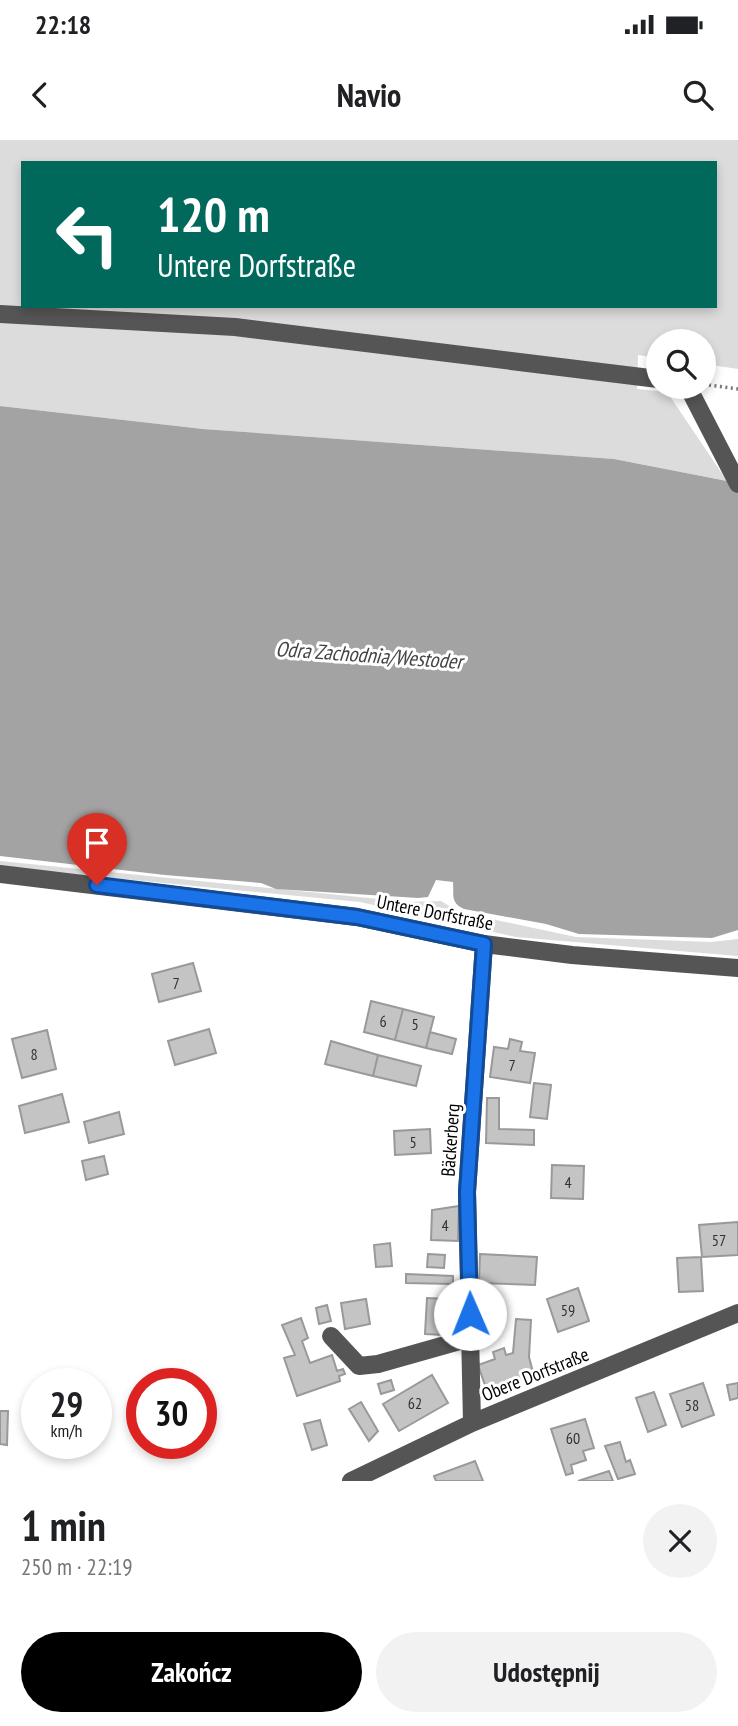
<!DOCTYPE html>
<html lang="pl">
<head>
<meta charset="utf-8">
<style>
  body { margin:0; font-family:"PT Sans Narrow",sans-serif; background:#f2f2f2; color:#202124; height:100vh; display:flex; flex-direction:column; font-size:26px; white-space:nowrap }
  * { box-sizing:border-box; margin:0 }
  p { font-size:23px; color:#757577 }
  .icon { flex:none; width:38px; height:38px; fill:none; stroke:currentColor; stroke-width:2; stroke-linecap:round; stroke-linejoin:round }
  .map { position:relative; height:1341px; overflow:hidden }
  .drawer { display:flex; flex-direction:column; background:#fff; flex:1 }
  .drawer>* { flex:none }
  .banner { position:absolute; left:21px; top:21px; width:696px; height:147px; border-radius:0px; box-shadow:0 4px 10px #0003; background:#00695c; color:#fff; overflow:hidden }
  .controls { position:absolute; left:646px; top:189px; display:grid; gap:14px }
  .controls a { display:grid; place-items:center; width:70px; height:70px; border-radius:50%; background:#fff; box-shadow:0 4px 10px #0003; font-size:35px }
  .speed { position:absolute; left:21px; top:1228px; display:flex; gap:14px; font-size:35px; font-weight:700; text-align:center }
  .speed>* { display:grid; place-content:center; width:91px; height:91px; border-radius:50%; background:#fff; box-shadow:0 4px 10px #0003; line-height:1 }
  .speed small { font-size:18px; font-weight:400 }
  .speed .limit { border:10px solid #d22; background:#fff; color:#111 }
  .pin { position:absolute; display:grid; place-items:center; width:60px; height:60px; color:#fff; margin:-72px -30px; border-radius:50% 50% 50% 0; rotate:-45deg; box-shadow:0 0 7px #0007 }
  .pin .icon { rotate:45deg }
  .me { position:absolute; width:77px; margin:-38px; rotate:359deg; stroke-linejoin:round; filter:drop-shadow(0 0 5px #0008) }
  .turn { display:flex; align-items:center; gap:24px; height:147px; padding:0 21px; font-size:32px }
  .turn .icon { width:91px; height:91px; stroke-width:2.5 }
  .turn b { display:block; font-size:49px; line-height:60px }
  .round { display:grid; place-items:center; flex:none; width:74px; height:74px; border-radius:37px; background:#f2f2f2 }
  .headline { display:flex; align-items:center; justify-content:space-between; height:119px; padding:0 21px }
  h1 { font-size:42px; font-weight:700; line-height:52px }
  .action { display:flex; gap:14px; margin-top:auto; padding:14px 21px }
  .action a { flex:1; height:80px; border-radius:42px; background:#000; color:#fff; font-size:28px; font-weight:700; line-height:80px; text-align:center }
  .action a+a { background:#f2f2f2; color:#202124 }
  .status { display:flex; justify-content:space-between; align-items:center; height:49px; padding:0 35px; background:#fff; direction:ltr }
  .status svg { height:19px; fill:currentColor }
  header { display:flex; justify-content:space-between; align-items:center; height:91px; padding:0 21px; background:#fff; font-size:32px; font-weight:700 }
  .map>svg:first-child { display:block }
  .green { fill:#dcdcdc; fill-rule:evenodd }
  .water { fill:#a3a3a3 }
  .building { fill:#c4c4c4; stroke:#999; stroke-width:2 }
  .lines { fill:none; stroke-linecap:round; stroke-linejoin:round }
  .path { stroke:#777; stroke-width:3.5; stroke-dasharray:2 3.5; stroke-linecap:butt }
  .minor { stroke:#555; stroke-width:18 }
  .route-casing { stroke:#114b97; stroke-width:18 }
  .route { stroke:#1a73e8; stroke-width:12 }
  .labels { text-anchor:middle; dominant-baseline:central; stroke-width:6; stroke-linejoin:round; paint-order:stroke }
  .number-label { font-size:16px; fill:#313131 }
  .street-label { font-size:19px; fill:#000; stroke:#fff }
  .water-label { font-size:21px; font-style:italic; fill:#444; stroke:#fff }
</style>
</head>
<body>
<div class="status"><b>22:18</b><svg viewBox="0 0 49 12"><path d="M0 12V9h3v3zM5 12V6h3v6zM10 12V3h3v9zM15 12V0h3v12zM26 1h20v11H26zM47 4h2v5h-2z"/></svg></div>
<header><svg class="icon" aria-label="back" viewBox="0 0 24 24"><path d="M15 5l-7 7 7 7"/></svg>Navio<svg class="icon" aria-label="search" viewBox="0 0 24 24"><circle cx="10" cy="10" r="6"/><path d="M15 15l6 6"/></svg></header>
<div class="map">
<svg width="738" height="1341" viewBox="0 0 738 1341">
  <rect width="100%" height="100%" fill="#fff"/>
  <!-- green -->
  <path class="green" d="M0,0H738V229L704,224V201H658V218L638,215L637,249L667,252L727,341L614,319L203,289L0,266ZM23,23H716V166H23Z
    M0,721L409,762L441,761L459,772L576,797L711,802L738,799V816L516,797L360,762L0,727Z"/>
  <!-- water -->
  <path class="water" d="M0,266L203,289L614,319L727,341L738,330V790L712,798L579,794L546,784L464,769C450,763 454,755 453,742L436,740L428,757L418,758L276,749L261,743L165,735L0,716Z"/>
  <!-- building -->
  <path class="building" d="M193,823L201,851L159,862L152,834Z
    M371,861L403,869L395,900L364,892Z
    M403,869L434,877L426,908L395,900Z
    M209,889L216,913L175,925L168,901Z
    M47,890L56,929L22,938L12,899Z
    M430,892L456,899L452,914L426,908Z
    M510,899L522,902L520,911L535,913L530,943L490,937L494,907L508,909Z
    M331,901L378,915L373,936L325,924Z
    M378,915L421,926L416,946L373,936Z
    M534,943L551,945L547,979L530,977Z
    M62,954L69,982L25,993L19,966Z
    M487,958H499V989L534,990V1005L486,1003Z
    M119,972L124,994L89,1003L84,982Z
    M430,989L431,1013L395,1015L394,991Z
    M104,1016L108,1034L86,1040L82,1021Z
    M552,1025L584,1026L583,1059L551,1058Z
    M459,1066L458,1101L431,1100L432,1070Z
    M738,1082V1115L702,1117L699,1085Z
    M390,1103L392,1126L376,1127L374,1105Z
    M428,1114L445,1115L444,1128L427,1127Z
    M480,1114L537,1117L535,1145L479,1143Z
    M701,1117L703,1151L679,1152L677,1118Z
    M406,1134L453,1136V1144L406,1143Z
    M578,1148L589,1181L558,1192L547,1159Z
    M427,1158L445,1159L443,1195L425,1194Z
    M366,1159L370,1184L345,1189L341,1163Z
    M327,1165L331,1181L319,1184L316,1168Z
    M301,1178L308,1198L302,1201L310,1223L332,1215L337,1231L343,1229L345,1234L339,1236L340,1241L297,1256L284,1218L295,1215L282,1185Z
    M516,1179L531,1180L529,1217L534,1236L487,1251L478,1225L495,1219L493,1212L504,1208L506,1215L513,1213Z
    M432,1235L448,1263L399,1291L383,1264Z
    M391,1240L394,1250L381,1254L378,1244Z
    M703,1243L714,1275L682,1287L670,1254Z
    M738,1243V1258L730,1260L727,1245Z
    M654,1252L666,1285L648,1292L636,1258Z
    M361,1262L378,1291L369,1301L349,1269Z
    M0,1271H8L7,1305L0,1304Z
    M585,1279L594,1308L583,1311L586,1320L571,1325L573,1333L566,1335L551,1289Z
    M320,1280L327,1305L312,1310L304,1284Z
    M620,1302L626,1322L630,1320L635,1334L618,1339L605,1306Z
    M475,1321L483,1341H436L434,1336Z
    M609,1331L613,1341H578Z"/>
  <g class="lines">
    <!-- path -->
    <path class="path" d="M709,245L738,249"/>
    <!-- minor -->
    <path class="minor" d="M0,174L235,187L658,239
      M688,247L738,344
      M0,734L357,777L484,804L572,815L738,828
      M331,1196L359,1226L378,1224L470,1198
      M472,1283L467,1052L484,804
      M351,1341L472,1283L738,1173"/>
  </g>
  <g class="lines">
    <defs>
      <path id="route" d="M97,745L357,777L484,804L467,1052L470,1174"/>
    </defs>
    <!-- route casing -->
    <use href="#route" class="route-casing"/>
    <!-- route -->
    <use href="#route" class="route"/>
  </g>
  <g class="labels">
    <!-- number labels -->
    <g class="number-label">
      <text x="176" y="843">7</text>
      <text x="383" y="881">6</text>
      <text x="415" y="884">5</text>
      <text x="34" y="914">8</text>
      <text x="512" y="925">7</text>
      <text x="413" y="1002">5</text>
      <text x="568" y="1042">4</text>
      <text x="445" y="1085">4</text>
      <text x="719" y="1100">57</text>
      <text x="568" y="1170">59</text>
      <text x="415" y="1263">62</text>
      <text x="692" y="1265">58</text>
      <text x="573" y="1298">60</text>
    </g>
    <!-- street labels -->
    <g class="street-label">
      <text transform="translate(435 772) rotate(11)">Untere Dorfstraße</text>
      <text transform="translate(450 1000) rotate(-86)">Bäckerberg</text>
      <text transform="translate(535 1234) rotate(-22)">Obere Dorfstraße</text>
    </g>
    <!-- water labels -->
    <g class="water-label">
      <text transform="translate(369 515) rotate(4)">Odra Zachodnia/Westoder</text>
    </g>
  </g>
</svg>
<div class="controls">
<a><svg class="icon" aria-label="search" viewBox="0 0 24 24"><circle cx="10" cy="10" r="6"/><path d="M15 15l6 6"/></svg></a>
</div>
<div class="speed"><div>29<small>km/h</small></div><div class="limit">30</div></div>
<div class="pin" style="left:97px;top:745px;background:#d93025"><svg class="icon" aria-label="arrive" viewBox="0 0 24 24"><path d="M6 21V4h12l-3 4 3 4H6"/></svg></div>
<svg class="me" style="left:470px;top:1174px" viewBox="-20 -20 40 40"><circle r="19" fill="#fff"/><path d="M0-13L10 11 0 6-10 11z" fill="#1a73e8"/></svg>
<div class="banner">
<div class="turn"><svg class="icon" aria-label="left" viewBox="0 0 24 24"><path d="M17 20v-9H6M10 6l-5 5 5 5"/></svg><div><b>120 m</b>Untere Dorfstraße</div></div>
</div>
</div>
<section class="drawer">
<div class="headline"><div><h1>1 min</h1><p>250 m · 22:19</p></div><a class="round"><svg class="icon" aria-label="close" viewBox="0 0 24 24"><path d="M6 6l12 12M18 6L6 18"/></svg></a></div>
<div class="action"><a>Zakończ</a><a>Udostępnij</a></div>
</section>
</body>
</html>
